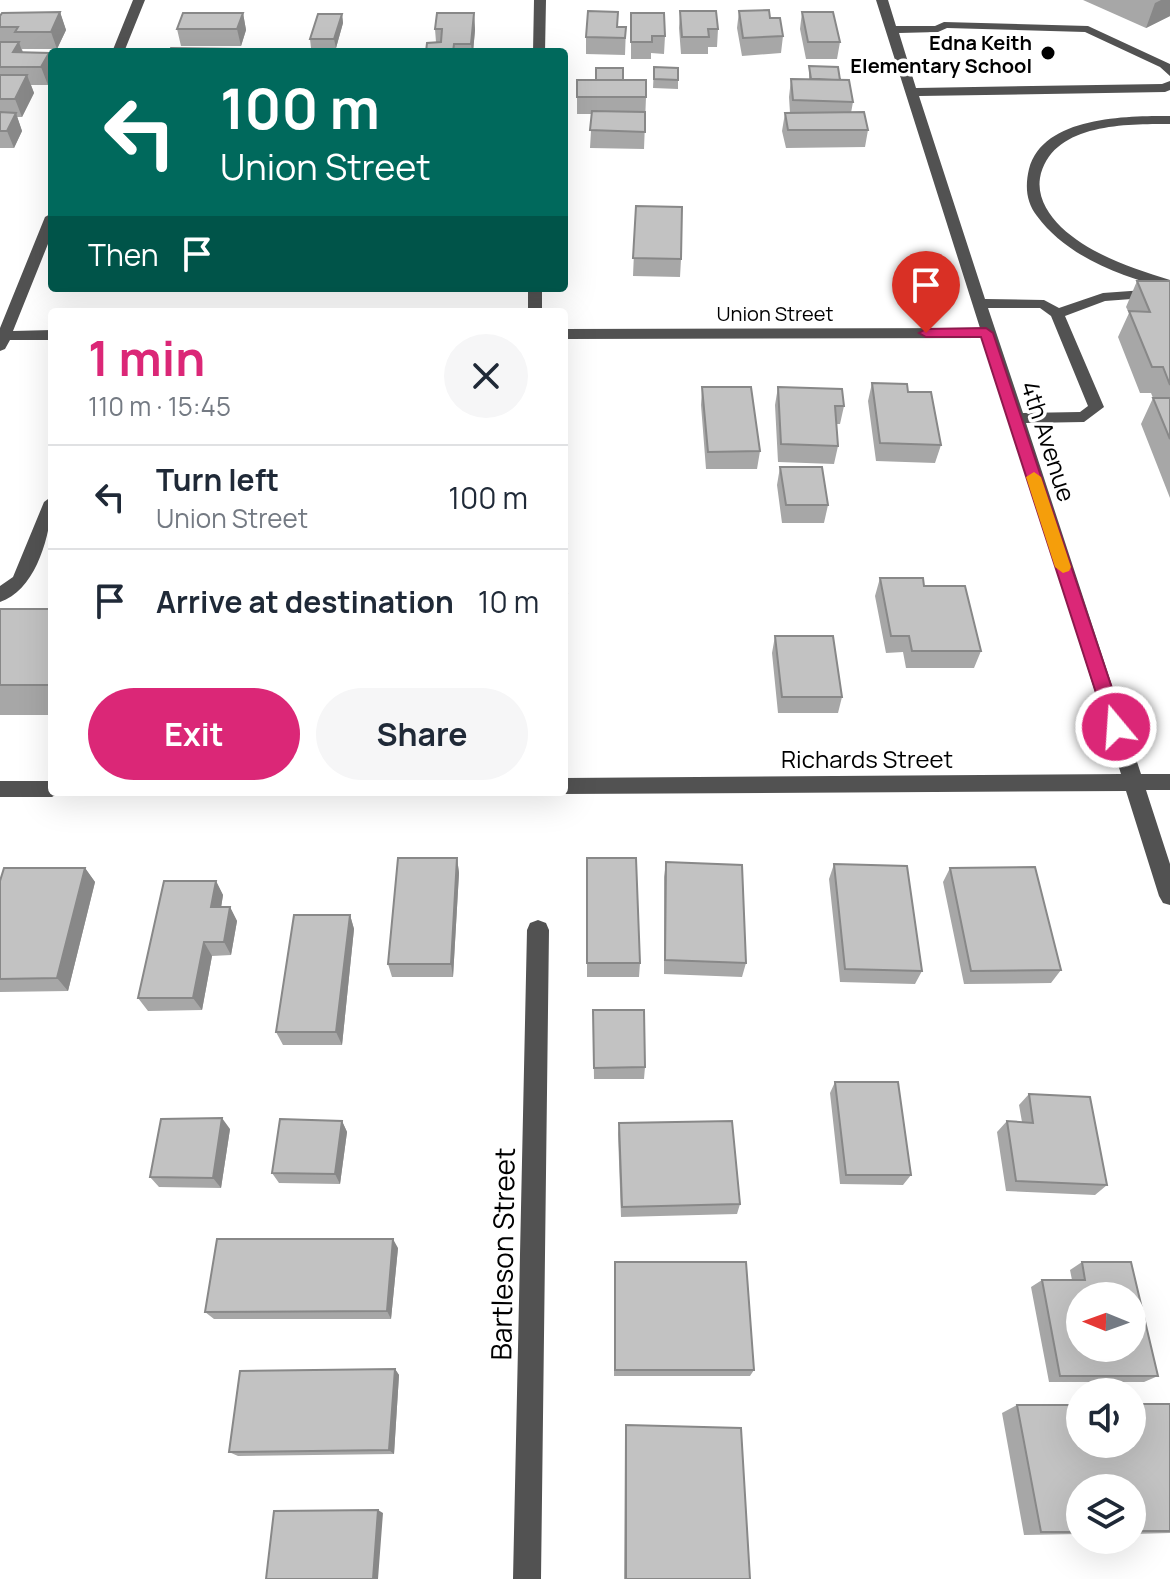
<!DOCTYPE html>
<html lang="en">
<head>
<meta charset="utf-8">
<style>
  body { margin:0; font-family:Manrope,sans-serif; background:#f6f6f7; color:#1f2937; height:100vh; display:flex; flex-direction:column; font-size:30px; white-space:nowrap }
  * { box-sizing:border-box; margin:0 }
  p { font-size:26px; color:#747a83 }
  .icon { flex:none; width:44px; height:44px; fill:none; stroke:currentColor; stroke-width:2; stroke-linecap:round; stroke-linejoin:round }
  .map { position:relative; flex:1; overflow:hidden }
  .side { position:absolute; left:48px; top:308px; width:520px; height:488px; display:flex; flex-direction:column; background:#fff; border-radius:8px; box-shadow:0 8px 32px #0002 }
  .side>* { flex:none }
  .guide { position:absolute; left:48px; top:48px; width:520px; height:244px; border-radius:8px; box-shadow:0 8px 32px #0002; background:#00695c; color:#fff; overflow:hidden }
  .needle { width:52px; rotate:271deg }
  .fabs { position:absolute; left:1066px; top:1282px; display:grid; gap:16px }
  .fabs a { display:grid; place-items:center; width:80px; height:80px; border-radius:50%; background:#fff; box-shadow:0 8px 32px #0002; font-size:40px }
  .pin { position:absolute; display:grid; place-items:center; width:68px; height:68px; color:#fff; margin:-82px -34px; border-radius:50% 50% 50% 0; rotate:-45deg; box-shadow:0 0 8px #0007 }
  .pin .icon { rotate:45deg }
  .me { position:absolute; width:88px; margin:-44px; rotate:342deg; stroke-linejoin:round; filter:drop-shadow(0 0 6px #0008) }
  .turn { display:flex; align-items:center; gap:28px; height:168px; padding:0 40px; font-size:36px }
  .turn .icon { width:104px; height:104px; stroke-width:2.5 }
  .turn b { display:block; font-size:56px; line-height:68px }
  .then { display:flex; align-items:center; height:76px; padding:0 40px; background:#0003; gap:16px; font-size:30px }
  .round { display:grid; place-items:center; flex:none; width:84px; height:84px; border-radius:42px; background:#f6f6f7 }
  .headline { display:flex; align-items:center; justify-content:space-between; height:136px; padding:0 40px }
  h1 { font-size:48px; font-weight:700; line-height:60px; color:#db2777 }
  .action { display:flex; gap:16px; margin-top:auto; padding:16px 40px }
  .action a { flex:1; height:92px; border-radius:48px; background:#db2777; color:#fff; font-size:32px; font-weight:700; line-height:92px; text-align:center }
  .action a+a { background:#f6f6f7; color:#1f2937 }
  ul { padding:0; list-style:none }
  li { display:flex; align-items:center; gap:24px; height:104px; padding:0 40px; border-top:2px solid #e0e1e3 }
  li div { flex:1 }
  li b { display:block; font-size:30px }
  li em { font-style:normal }
  .map>svg:first-child { display:block }
  .lines { fill:none; stroke-linecap:round; stroke-linejoin:round }
  .minor { fill:#525252; fill-rule:evenodd }
  .wall { fill:#a7a7a7 }
  .shaded-wall { fill:#888 }
  .building { fill:#c2c2c2; stroke:#888; stroke-width:2; fill-rule:evenodd }
  .route { fill:#db2777; stroke:#8e194d; stroke-width:2 }
  .slow { fill:#f59e0b }
  .poi-dot { fill:#000; stroke:#fff; stroke-width:3 }
  .labels { text-anchor:middle; dominant-baseline:central; stroke-width:7; stroke-linejoin:round; paint-order:stroke }
  .far-poi-label { font-size:20px; font-weight:bold; fill:#000; stroke:#fff; text-anchor:end }
  .far-street-label { font-size:20px; fill:#000; stroke:#fff }
  .street-label { font-size:24px; fill:#000; stroke:#fff }
  .near-street-label { font-size:28px; fill:#000; stroke:#fff }
</style>
</head>
<body>
<div class="map">
<svg width="1170" height="1579" viewBox="0 0 1170 1579">
  <rect width="100%" height="100%" fill="#fff"/>
  <g class="lines">
    <!-- minor -->
    <path class="minor" d="M133,0H145L124,52H112Z
      M534,0H546L545,52H533Z
      M876,0H888L896,26H935L944,22L1088,26L1170,64V76L1160,67L1085,32L947,28L938,32L899,33L916,88L1162,84L1170,81V90L1165,92L919,96L985,299L1044,300L1059,308L1103,293L1158,289L1165,293L1158,297L1105,301L1065,316L1104,407L1084,422L1026,423L1141,774H1170V790H1146L1170,864V905L1163,903L1159,896L1126,791L564,794L557,792H564V778L1121,774L983,338L564,339V329L980,328ZM988,308H1040L1051,316L1088,406L1080,412L1023,413Z
      M1170,116V124C1126,124 1051,123 1040,178C1037,197 1048,214 1061,227C1091,255 1132,268 1170,280V289C1122,277 1067,257 1037,216C1026,202 1025,186 1029,169C1043,116 1127,116 1170,116Z
      M52,213V234L13,331L52,330V340H10L5,349L0,351V328L45,217Z
      M528,288H542V312H528Z
      M52,496C52,531 37,590 0,602V586L13,577L44,502Z
      M0,781H52V792H60L52,797H0Z
      M538,920L546,923L549,930L541,1579H513L527,930L530,923Z"/>
  </g>
  <!-- wall -->
  <path class="wall" d="M1083,0H1170V16L1146,28Z
    M680,11L718,29L717,47H708V54H681L679,28Z
    M739,11L770,18L783,36L781,53L742,56L737,28Z
    M60,12L66,30L57,49H22L23,52L49,53L48,85H31L34,93L22,117H17L22,131L14,148H0V16Z
    M802,12L840,42L837,59H806L800,29Z
    M243,13L246,30L241,46H181L177,29Z
    M474,13L475,30L473,52H426L436,42L435,29Z
    M631,13L665,36L664,54L651,53V59H631Z
    M342,14L343,23L336,48H311L310,39Z
    M618,27H626L625,55L586,54V37Z
    M809,66L840,80L853,102L851,113L868,130L865,147L786,148L782,131L785,113H790L789,97L791,79H809Z
    M654,67L678,68V89L653,88Z
    M577,80H623L646,97L644,149L590,148L592,114H577Z
    M636,206L681,259L680,277L633,276Z
    M1137,281H1170V498L1141,424L1153,398L1151,393H1140L1118,337L1129,313L1126,307Z
    M872,383L908,392L941,445L935,463L876,461L868,401Z
    M702,387L760,451L757,469H706L701,405Z
    M778,387L844,406L840,424H836L838,446L834,464L778,462L775,405Z
    M780,467L828,505L824,523H782L777,485Z
    M880,578L924,586L981,651L974,668H906L903,652L886,653L875,596Z
    M0,609H52V715H0Z
    M775,636L842,697L838,713H778L772,653Z
    M457,858L459,873L453,977H392L388,964Z
    M587,858L640,963L639,977H587Z
    M666,863L746,963L742,977L664,974V877Z
    M834,864L922,971L915,984L840,982L829,879Z
    M85,868L95,882L68,991L0,992V881Z
    M950,868L1061,970L1051,983L964,984L943,882Z
    M216,881L223,895L221,907H230L237,921L231,955L212,956L202,1010L148,1011L138,998Z
    M350,915L354,929L342,1045H283L276,1032Z
    M593,1010L645,1067L644,1079H594Z
    M835,1082L911,1175L903,1185L840,1184L830,1093Z
    M1029,1094L1107,1185L1095,1195L1006,1191L997,1132L1007,1121L1022,1122L1019,1105Z
    M342,1121L347,1132L340,1184L279,1183L272,1173Z
    M619,1123L740,1204L737,1214L621,1217L618,1134Z
    M230,1129L221,1188L159,1187L150,1177Z
    M398,1248L391,1319H214L205,1312Z
    M615,1262L754,1370L750,1376H614Z
    M1082,1262L1158,1376L1144,1382H1049L1031,1287L1042,1280H1072L1070,1270Z
    M395,1369L399,1375L394,1454L238,1456L229,1452Z
    M1170,1404V1533L1132,1534V1488H1080V1534L1024,1535L1002,1413L1017,1405Z
    M626,1425L750,1579H624L625,1432Z"/>
  <!-- shaded-wall -->
  <path class="shaded-wall" d="M1161,0H1170V16L1146,28L1155,3Z
    M60,12L66,30L57,49L51,32Z
    M243,13L246,30L241,46L237,29Z
    M474,13L475,30L473,52H472L471,44Z
    M342,14L343,23L336,48L334,39Z
    M19,42L25,60L13,52Z
    M49,53L52,61V76L48,85L41,67Z
    M27,75L34,93L22,117L15,99Z
    M16,113L22,131L14,148L7,131Z
    M567,594V611L564,667V643Z
    M457,858L459,873L453,977L451,964Z
    M85,868L95,882L68,991L57,978Z
    M216,881L223,895L219,921L211,907Z
    M230,907L237,921L231,955L224,942Z
    M350,915L354,929L342,1045L336,1032Z
    M204,942L212,956L202,1010L193,998Z
    M222,1118L230,1129L221,1188L213,1178Z
    M342,1121L347,1132L340,1184L335,1174Z
    M393,1239L398,1248L391,1319L387,1311Z
    M395,1369L399,1375L394,1454L389,1450Z
    M378,1510L383,1513L378,1579H373Z"/>
  <!-- building -->
  <path class="building" d="M769,10L770,18H780L783,36L743,38L739,11Z
    M588,11L618,12L617,27H626L625,38L586,37Z
    M680,11H716L718,29H708L709,37H682Z
    M60,12L51,32H15L18,27H0V16L2,13Z
    M802,12H833L840,42H808Z
    M183,13H243L237,29H177Z
    M437,13H474L471,44H454L453,52H426L427,43L441,42L442,29H435Z
    M631,13H664L665,36H652V42H631Z
    M318,14H342L334,39H310Z
    M0,42H19L13,52L49,53L41,67H0Z
    M171,48L241,49L240,52H169Z
    M809,66L838,67L840,80L811,79Z
    M654,67L678,68V80L654,79Z
    M596,68H623V80H596Z
    M0,75H27L15,99H0Z
    M791,79L849,80L853,102L793,100Z
    M577,80H646V97H577Z
    M592,111L645,112V132L590,130Z
    M0,112L16,113L7,131H0Z
    M864,112L868,130H788L785,113Z
    M636,206L682,207L681,259L633,258Z
    M1137,281H1170V385L1163,367H1152L1129,311L1150,312Z
    M872,383L907,384L908,392H931L941,445L880,443Z
    M702,387H751L760,451L708,452Z
    M778,387L842,389L844,406H835L838,446L781,444Z
    M1153,398H1170V439Z
    M780,467H822L828,505H786Z
    M880,578H923L924,586H965L981,651H912L909,636H891Z
    M564,594H567L564,643Z
    M0,609H52V685H0Z
    M775,636H833L842,697H782Z
    M398,858H457L451,964H388Z
    M587,858H636L640,963H587Z
    M666,862L742,865L746,963L665,960Z
    M834,864L907,866L922,971L845,969Z
    M1035,867L1061,970L971,971L950,868Z
    M4,868H85L57,978L0,979V881Z
    M164,881H216L211,907H230L224,942H204L193,998H138Z
    M294,915H350L336,1032H276Z
    M593,1010H644L645,1067L594,1068Z
    M835,1082H898L911,1175H846Z
    M1029,1094L1090,1097L1107,1185L1016,1181L1007,1121L1033,1123Z
    M222,1118L213,1178L150,1177L161,1119Z
    M280,1119L342,1121L335,1174L272,1173Z
    M732,1121L740,1204L622,1207L619,1123Z
    M217,1239H393L387,1311L205,1312Z
    M615,1262H746L754,1370H615Z
    M1082,1262H1131L1158,1376H1060L1042,1280H1085ZM1080,1296H1132V1348H1080Z
    M395,1369L389,1450L229,1452L240,1371Z
    M1132,1404H1170V1531H1132V1488H1080V1532H1041L1017,1405H1080V1444H1132Z
    M626,1425L741,1428L750,1579H626Z
    M378,1510L373,1579H266L274,1511Z"/>
  <!-- route -->
  <path class="route" d="M986,328L993,333L1125,727L1116,734L1107,727L981,337H926L919,333L926,329Z"/>
  <!-- slow -->
  <path class="slow" d="M1034,472L1041,477L1071,567L1069,571L1063,573L1055,567L1026,477Z"/>
  <!-- markers -->
  <circle class="poi-dot" cx="1048" cy="53" r="8"/>
  <g class="labels">
    <!-- far-poi labels -->
    <g class="far-poi-label">
      <text x="1032" y="42">Edna Keith<tspan x="1032" dy="23">Elementary School</tspan></text>
    </g>
    <!-- far-street labels -->
    <g class="far-street-label">
      <text x="775" y="313">Union Street</text>
    </g>
    <!-- street labels -->
    <g class="street-label">
      <text transform="translate(1049 441) rotate(72)">4th Avenue</text>
      <text x="867" y="758">Richards Street</text>
    </g>
    <!-- near-street labels -->
    <g class="near-street-label">
      <text transform="translate(502 1254) rotate(-89)">Bartleson Street</text>
    </g>
  </g>
</svg>
<div class="fabs">
<a><svg class="needle" viewBox="-14 -14 28 28"><path d="M0-13l5 13h-10z" fill="#e53935"/><path d="M0 13l5-13h-10z" fill="#747a83"/></svg></a>
<a><svg class="icon" aria-label="sound" viewBox="0 0 24 24"><path d="M4 9h4l5-4v14l-5-4H4zM17 9q2 3 0 6"/></svg></a>
<a><svg class="icon" aria-label="layers" viewBox="0 0 24 24"><path d="M12 4l9 5-9 5-9-5zM3 14l9 5 9-5"/></svg></a>
</div>
<div class="pin" style="left:926px;top:333px;background:#d93025"><svg class="icon" aria-label="arrive" viewBox="0 0 24 24"><path d="M6 21V4h12l-3 4 3 4H6"/></svg></div>
<svg class="me" style="left:1116px;top:727px" viewBox="-20 -20 40 40"><circle r="17" fill="#db2777" stroke="#fff" stroke-width="3"/><path d="M0-11L8 9 0 5-8 9z" fill="#fff"/></svg>
<div class="guide">
<div class="turn"><svg class="icon" aria-label="left" viewBox="0 0 24 24"><path d="M17 20v-9H6M10 6l-5 5 5 5"/></svg><div><b>100 m</b>Union Street</div></div>
<div class="then">Then<svg class="icon" aria-label="arrive" viewBox="0 0 24 24"><path d="M6 21V4h12l-3 4 3 4H6"/></svg></div>
</div>
<section class="side">
<div class="headline"><div><h1>1 min</h1><p>110 m · 15:45</p></div><a class="round"><svg class="icon" aria-label="close" viewBox="0 0 24 24"><path d="M6 6l12 12M18 6L6 18"/></svg></a></div>
<ul>
<li><svg class="icon" aria-label="left" viewBox="0 0 24 24"><path d="M17 20v-9H6M10 6l-5 5 5 5"/></svg><div><b>Turn left</b><p>Union Street</p></div><em>100 m</em></li>
<li><svg class="icon" aria-label="arrive" viewBox="0 0 24 24"><path d="M6 21V4h12l-3 4 3 4H6"/></svg><div><b>Arrive at destination</b></div><em>10 m</em></li>
</ul>
<div class="action"><a>Exit</a><a>Share</a></div>
</section>
</div>
</body>
</html>
